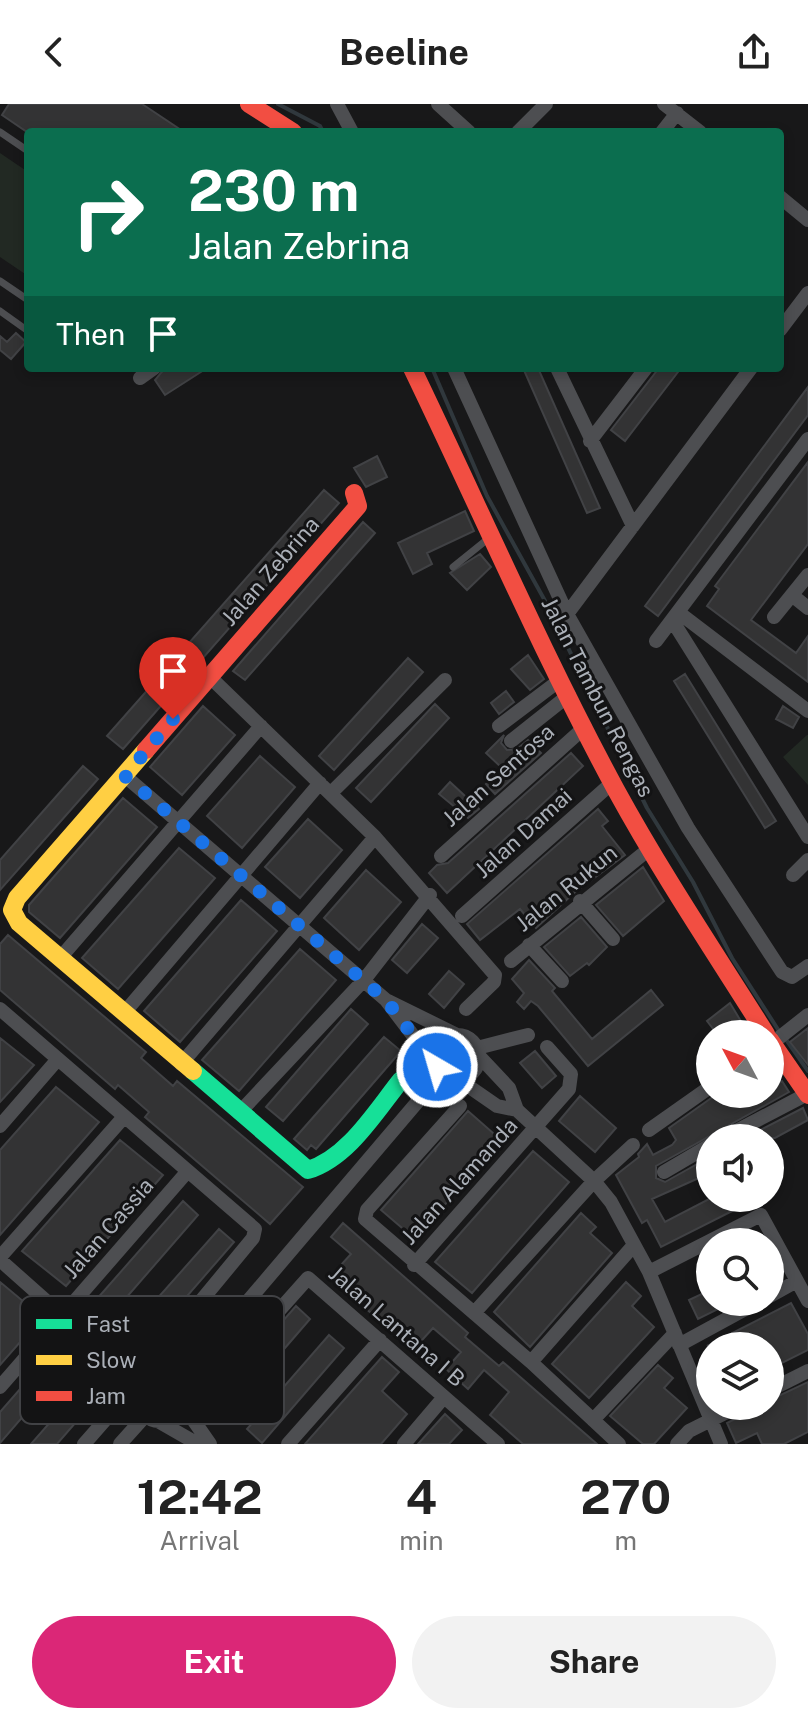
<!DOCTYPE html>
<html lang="en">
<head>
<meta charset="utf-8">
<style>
  body { margin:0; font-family:"Public Sans",sans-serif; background:#f2f2f2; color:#222; height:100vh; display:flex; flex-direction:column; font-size:30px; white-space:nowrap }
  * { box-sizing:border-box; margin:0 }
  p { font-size:26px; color:#767676 }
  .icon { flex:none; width:44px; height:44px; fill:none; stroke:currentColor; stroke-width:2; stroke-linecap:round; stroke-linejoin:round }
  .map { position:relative; height:1340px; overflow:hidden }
  .drawer { display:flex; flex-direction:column; background:#fff; flex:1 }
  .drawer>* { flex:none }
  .top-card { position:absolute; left:24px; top:24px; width:760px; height:244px; border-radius:8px; box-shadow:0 4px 12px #0003; background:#0b6e4f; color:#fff; overflow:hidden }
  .needle { width:52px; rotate:311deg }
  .controls { position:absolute; left:696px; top:916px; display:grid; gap:16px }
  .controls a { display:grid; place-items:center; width:88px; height:88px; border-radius:50%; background:#fff; box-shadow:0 4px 12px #0003; font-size:40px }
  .pin { position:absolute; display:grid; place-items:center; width:68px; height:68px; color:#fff; margin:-82px -34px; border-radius:50% 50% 50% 0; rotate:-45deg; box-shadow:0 0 8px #0007 }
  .pin .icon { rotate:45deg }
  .me { position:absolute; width:88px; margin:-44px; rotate:322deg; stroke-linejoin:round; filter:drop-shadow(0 0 6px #0008) }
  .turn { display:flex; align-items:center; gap:28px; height:168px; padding:0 32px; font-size:36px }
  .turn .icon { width:104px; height:104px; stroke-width:2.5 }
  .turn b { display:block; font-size:56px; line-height:68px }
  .then { display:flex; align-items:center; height:76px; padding:0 32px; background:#0003; gap:16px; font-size:30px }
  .eta { display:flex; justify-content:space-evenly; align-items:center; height:136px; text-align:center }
  .eta b { font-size:48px; font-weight:700; line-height:56px }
  .cta { display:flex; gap:16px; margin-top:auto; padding:16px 32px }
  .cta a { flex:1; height:92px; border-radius:48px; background:#db2777; color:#fff; font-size:32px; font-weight:700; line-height:92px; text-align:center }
  .cta a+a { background:#f2f2f2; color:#222 }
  header { display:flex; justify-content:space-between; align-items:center; height:104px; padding:0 32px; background:#fff; font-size:36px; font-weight:700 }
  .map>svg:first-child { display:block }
  .green { fill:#222923 }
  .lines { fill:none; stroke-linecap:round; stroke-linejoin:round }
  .stream { stroke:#30383d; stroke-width:4 }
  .building { fill:#333334; stroke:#414245; stroke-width:2 }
  .lane { stroke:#4d4e51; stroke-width:7 }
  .street { stroke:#4d4e51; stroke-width:14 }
  .fast { stroke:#16e098; stroke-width:18 }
  .slow { stroke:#ffcf43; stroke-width:18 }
  .jam { stroke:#f24e42; stroke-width:18 }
  .route { stroke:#1a73e8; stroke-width:14; stroke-dasharray:0 25.2 }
  .labels { text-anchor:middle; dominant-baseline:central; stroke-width:6; stroke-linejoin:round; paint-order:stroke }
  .street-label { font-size:22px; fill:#abb0b8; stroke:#131314 }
  .key { fill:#131314; stroke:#414245; stroke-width:2 }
  .key-label { font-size:22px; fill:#abb0b8 }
</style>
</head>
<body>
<header><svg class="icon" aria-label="back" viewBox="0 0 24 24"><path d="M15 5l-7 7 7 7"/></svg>Beeline<svg class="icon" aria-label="share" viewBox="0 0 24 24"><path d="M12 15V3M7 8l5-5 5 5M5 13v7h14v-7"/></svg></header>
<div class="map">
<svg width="808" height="1340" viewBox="0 0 808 1340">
  <rect width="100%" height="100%" fill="#181819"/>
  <!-- green -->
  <path class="green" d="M0,49L28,68V172L0,153Z
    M807,631H808V681L783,653Z"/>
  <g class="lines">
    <!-- stream -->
    <path class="stream" d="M278,0L320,22L323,28
      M432,264L487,392L544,495L647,704L693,778L732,854L779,927
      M785,934L808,967"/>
  </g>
  <!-- building -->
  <path class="building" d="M9,0H142L184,28H27L2,11Z
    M16,229L26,238L11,255L0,246V232L7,238Z
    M165,264H207L165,291L155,276Z
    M523,264H538L600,404L587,409Z
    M659,264H681L625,337L611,326Z
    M808,283V311L658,512L645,502Z
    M377,352L387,373L366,383L354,364Z
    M808,358V440L751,516L796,549L808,532V578L707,502L719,485L715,482Z
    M324,386L339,399L123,645L107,632Z
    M465,407L474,427L427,449L432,460L413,470L398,439Z
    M363,418L375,429L245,576L233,567Z
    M480,450L491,463L467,486L450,469Z
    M528,551L544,575L530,586L511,565Z
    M408,554L423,568L334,666L319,652Z
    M685,570L776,717L765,724L674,577Z
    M506,587L514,598L499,610L491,599Z
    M435,600L449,614L371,698L356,684Z
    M203,602L235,631L182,691L150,663Z
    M783,602L799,613L793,624L776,615Z
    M504,631L501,639L507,646L517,645L528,636L541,649L495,690L486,680L502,664L486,649Z
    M571,649L583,662L447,789L429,769L437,761L448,759Z
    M260,652L295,683L242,744L207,712Z
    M83,662L98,675L0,786V756Z
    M450,678L479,705L468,714L439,690Z
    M123,694L157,723L60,834L29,808V801Z
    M598,705L608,717L602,722L625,751L574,789L536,824L520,805L480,836L467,820Z
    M308,715L342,746L300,794L265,763Z
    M179,744L215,774L118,885L82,854Z
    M643,763L664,797L623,832L596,801Z
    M366,766L401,798L359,846L324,814Z
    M241,796L277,827L180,938L144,907Z
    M581,813L607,843L589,861L587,859L570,872L544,843Z
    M422,820L438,834L407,869L392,856Z
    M8,831L146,948L141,954L173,982L177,977L303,1083L270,1120L145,1013L149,1008L118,981L115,985L0,886V840Z
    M300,845L336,876L239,987L202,956Z
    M529,856L555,884L552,887L592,935L651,886L663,901L588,962L538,902L531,897L524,905L517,898L524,889L512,875Z
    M449,867L464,880L444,904L429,890Z
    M730,899L739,914L749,930H717L707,917Z
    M351,905L368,920L283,1017L266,1003Z
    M808,924V961L790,938Z
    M384,933L401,947L316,1045L311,1041L307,1046L294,1035Z
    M0,934L34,961L0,998Z
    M535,947L556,972L542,984L520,959Z
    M782,977L789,988L656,1062V1074L665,1078L710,1053V1069L652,1095L665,1118L711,1094H758L661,1143L647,1116L642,1119L616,1071L639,1053L638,1050L647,1040L653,1051L672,1041L676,1036L669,1024L717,990H770V984Z
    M56,983L99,1018L0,1131V1046Z
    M580,992L616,1024L595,1048L559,1017Z
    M803,1004L808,1016L775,1034H745Z
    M468,1007L501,1036L415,1135L381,1106Z
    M120,1036L163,1071L66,1182L22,1147Z
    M533,1047L569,1078L472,1189L435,1158Z
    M183,1097L198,1111L112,1210L96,1196Z
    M581,1109L596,1123L590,1129L612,1149L530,1243L494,1208Z
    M343,1119L468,1229L465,1233L499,1262L503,1258L597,1340H523L490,1311L509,1288L484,1266L468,1285L446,1265L461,1248L433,1224L413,1246L330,1173L351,1150L331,1133Z
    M219,1125L234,1138L148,1237L132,1223Z
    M0,1178L42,1213L0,1261Z
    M626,1178L641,1192L632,1202L654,1223L589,1294L552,1260Z
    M710,1186V1198H732L698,1215L689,1196Z
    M791,1199L808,1230V1246L770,1265V1242H707Z
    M296,1202L310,1215L228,1310L213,1297Z
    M329,1231L344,1244L262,1339L247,1325Z
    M55,1245L70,1258L0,1339V1308Z
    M382,1253L399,1268L382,1287L407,1310L381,1340H305Z
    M658,1261L673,1274L664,1284L687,1304L654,1340H643L610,1312Z
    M89,1274L103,1287L57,1340H31Z
    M808,1278V1328L784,1340H762L757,1329L736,1339L727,1319L760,1302H770V1296Z
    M445,1310L462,1326L449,1340H418Z"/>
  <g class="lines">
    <!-- lane -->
    <path class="lane" d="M0,28L28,47
      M0,177L28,196
      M0,207L28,227
      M453,463L489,434"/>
    <!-- street -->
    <path class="street" d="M337,0L352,28
      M438,0L469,28
      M664,0L700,28
      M518,28L546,0
      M662,28L677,9
      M780,93L808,116
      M780,226L808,189
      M454,264L567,510L688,724L782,868L792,873L808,862
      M557,264L633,422
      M140,274L154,264
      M590,337L646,264
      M793,492L808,504
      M678,508L808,607
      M567,510L751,264
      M774,513L808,471
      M672,516L808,733
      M656,537L808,335
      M210,573L375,733L495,871L494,878L466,905
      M499,622L560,576
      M511,637L569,591
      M125,672L386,896L437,963
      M331,689L445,576
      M441,752L585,623
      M793,771L808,756
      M580,797L613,835
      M462,812L613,678
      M529,841L562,877
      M61,853L261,622
      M511,857L649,745
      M386,896L457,931
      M0,905L255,1125L253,1134L162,1244
      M124,909L320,679
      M435 953a22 22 0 1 1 44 0a22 22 0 1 1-44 0Z
      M770,941L808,911
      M477,944L528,931
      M479,952L509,984L517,1006
      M181,960L375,733
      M458,975L497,1002L517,1006L594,1077L611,1098L649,1168L721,1340
      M460,1002L367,1106L365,1115L531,1258L619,1340
      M239,1009L364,876L430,791
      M0,1022L58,955
      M649,1026L710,983
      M723,1034L807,990
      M664,1068L710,1041
      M0,1153L123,1014
      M0,1156L89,1235L140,1302
      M414,1161L569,985L571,970L547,943
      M649,1168L761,1111L808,1197
      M770,1192L797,1177
      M474,1209L594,1077L633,1041
      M93,1237L164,1277
      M679,1241L758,1198
      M531,1258L634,1141
      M139 1297a20 20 0 1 1 40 0a20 20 0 1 1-40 0Z
      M0,1283L187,1068
      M174,1284L442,969
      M208,1286L308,1174L498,1340
      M770,1286L808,1267
      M178,1294L210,1340
      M156,1316L198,1340
      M593,1316L675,1229
      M84,1340L106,1315
      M120,1340L146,1311
      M288,1340L380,1236
      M404,1340L444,1293
      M677,1340L689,1327L739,1302"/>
    <!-- fast -->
    <path class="fast" d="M193,967L308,1066C348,1054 376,1007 401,976"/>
    <!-- slow -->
    <path class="slow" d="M146,646L17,794L12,806L19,819L193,967"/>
    <!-- jam -->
    <path class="jam" d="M249,0L293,28
      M412,264C480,405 542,549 616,686C662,770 715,849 766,930
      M146,646L358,402L354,389
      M770,936L808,991"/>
  </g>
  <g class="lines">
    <!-- route -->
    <path class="route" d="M173,615L125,672L386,896L437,963"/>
  </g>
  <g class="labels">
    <!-- street labels -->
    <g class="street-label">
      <text transform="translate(270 467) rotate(-49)">Jalan Zebrina</text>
      <text transform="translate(598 593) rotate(63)">Jalan Tambun Rengas</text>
      <text transform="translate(498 671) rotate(-42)">Jalan Sentosa</text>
      <text transform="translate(523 729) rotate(-42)">Jalan Damai</text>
      <text transform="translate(566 784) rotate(-39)">Jalan Rukun</text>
      <text transform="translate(459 1077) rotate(-48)">Jalan Alamanda</text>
      <text transform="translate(108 1124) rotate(-49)">Jalan Cassia</text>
      <text transform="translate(397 1222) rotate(41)">Jalan Lantana I B</text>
    </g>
  </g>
  <!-- legend -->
  <rect x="20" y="1192" width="264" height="128" rx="12" class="key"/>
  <rect x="36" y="1215" width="36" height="10" fill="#16e098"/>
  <rect x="36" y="1251" width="36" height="10" fill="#ffcf43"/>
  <rect x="36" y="1287" width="36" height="10" fill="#f24e42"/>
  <g class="key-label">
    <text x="86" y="1228">Fast</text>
    <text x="86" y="1264">Slow</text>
    <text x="86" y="1300">Jam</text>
  </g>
</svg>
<div class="controls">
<a><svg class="needle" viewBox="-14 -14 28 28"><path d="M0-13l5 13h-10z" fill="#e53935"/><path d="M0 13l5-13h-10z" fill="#767676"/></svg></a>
<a><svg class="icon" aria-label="sound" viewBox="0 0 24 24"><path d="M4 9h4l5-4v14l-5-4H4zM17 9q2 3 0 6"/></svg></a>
<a><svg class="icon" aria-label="search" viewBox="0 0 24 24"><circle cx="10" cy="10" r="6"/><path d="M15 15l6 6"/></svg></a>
<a><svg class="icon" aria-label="layers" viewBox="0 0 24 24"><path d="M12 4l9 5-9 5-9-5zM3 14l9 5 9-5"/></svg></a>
</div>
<div class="pin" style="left:173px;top:615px;background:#d93025"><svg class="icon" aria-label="arrive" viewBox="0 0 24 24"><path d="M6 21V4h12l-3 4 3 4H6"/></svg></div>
<svg class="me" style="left:437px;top:963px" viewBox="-20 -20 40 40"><circle r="17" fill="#1a73e8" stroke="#fff" stroke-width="3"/><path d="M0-11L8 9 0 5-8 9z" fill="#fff"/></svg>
<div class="top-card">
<div class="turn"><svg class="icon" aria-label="right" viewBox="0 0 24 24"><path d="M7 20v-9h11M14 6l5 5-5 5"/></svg><div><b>230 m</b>Jalan Zebrina</div></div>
<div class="then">Then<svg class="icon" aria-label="arrive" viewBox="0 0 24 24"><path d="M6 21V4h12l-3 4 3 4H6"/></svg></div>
</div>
</div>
<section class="drawer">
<div class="eta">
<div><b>12:42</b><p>Arrival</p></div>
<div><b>4</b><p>min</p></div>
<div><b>270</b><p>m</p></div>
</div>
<div class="cta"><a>Exit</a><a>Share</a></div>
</section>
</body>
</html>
